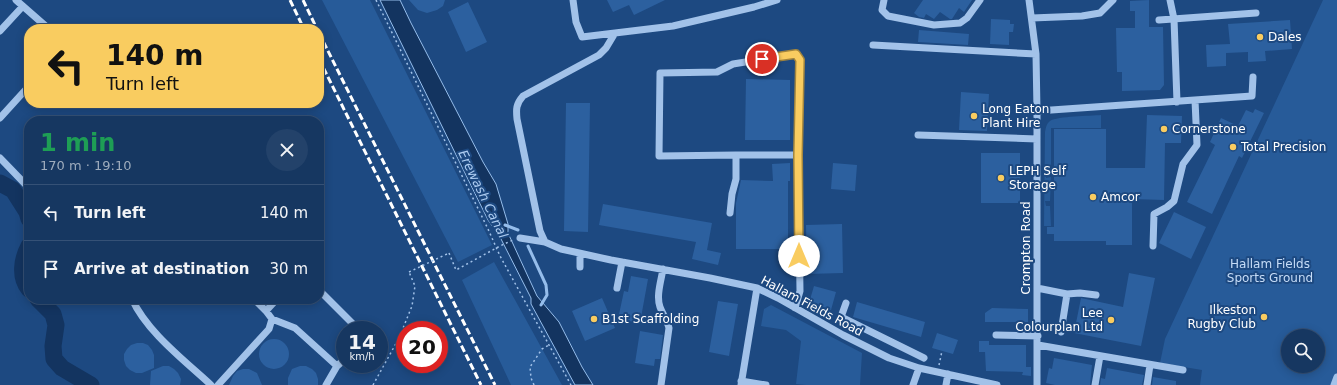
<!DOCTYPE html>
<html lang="en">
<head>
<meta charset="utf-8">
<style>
  body { margin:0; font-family:"DejaVu Sans",sans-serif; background:#23426a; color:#f1f3f6; height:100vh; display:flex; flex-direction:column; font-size:15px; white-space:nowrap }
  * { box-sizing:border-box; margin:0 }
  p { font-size:13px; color:#9eacbd }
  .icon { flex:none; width:22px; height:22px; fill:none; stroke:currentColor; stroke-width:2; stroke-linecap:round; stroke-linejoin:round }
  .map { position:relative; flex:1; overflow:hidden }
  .sheet { position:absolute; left:24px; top:116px; width:300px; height:188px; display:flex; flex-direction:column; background:#163761; border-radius:16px; box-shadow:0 2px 10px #0003,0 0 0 1px #355176 }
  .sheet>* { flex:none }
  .hud { position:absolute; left:24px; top:24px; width:300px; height:84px; border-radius:16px; box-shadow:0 2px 10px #0003,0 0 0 1px #355176; background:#f9cc60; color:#111; overflow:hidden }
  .buttons { position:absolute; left:1281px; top:329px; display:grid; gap:8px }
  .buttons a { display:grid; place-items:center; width:44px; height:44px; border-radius:50%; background:#163761; box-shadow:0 2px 10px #0003,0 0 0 1px #355176; font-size:20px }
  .speed { position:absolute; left:336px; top:321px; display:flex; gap:8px; font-size:20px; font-weight:700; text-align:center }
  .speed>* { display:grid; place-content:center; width:52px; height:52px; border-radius:50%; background:#163761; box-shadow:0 2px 10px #0003,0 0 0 1px #355176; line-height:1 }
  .speed small { font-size:10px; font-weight:400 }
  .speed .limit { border:6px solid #d22; background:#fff; color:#111 }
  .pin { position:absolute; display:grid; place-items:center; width:34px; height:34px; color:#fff; margin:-17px; border:2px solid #fff; border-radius:50%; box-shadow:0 1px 4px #0007 }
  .me { position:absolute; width:44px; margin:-22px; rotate:0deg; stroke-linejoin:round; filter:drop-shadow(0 0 3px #0008) }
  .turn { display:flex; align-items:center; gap:14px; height:84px; padding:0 16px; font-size:18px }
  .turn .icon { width:52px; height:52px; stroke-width:2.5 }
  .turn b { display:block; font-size:28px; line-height:34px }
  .round { display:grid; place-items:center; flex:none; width:42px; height:42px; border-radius:21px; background:#23426a }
  .headline { display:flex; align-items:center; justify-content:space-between; height:68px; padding:0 16px }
  h1 { font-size:24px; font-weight:600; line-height:30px; color:#1e9e55 }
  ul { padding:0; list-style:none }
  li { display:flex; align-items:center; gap:12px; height:56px; padding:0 16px; border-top:1px solid #355176 }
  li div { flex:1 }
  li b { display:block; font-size:15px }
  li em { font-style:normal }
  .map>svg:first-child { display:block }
  .green { fill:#275b99; fill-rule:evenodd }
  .water { fill:#133460; stroke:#95bdeb }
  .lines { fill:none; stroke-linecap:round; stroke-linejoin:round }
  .stream { stroke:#95bdeb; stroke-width:3 }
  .river { stroke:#133460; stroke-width:17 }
  .building { fill:#2c609f }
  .path { stroke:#a2c2e9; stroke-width:1.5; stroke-dasharray:2 3; stroke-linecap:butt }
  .minor { stroke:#a2c2e9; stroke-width:7 }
  .rail { stroke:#fff; stroke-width:3; stroke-dasharray:7 3; stroke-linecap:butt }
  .path-bridge { stroke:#a2c2e9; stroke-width:1.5; stroke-dasharray:2 3; stroke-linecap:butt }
  .route-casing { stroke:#a2853e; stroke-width:10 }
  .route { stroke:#f9cc60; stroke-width:7 }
  .poi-dot { fill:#f9cc60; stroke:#1d4981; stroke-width:1.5 }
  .labels { text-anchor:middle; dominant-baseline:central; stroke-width:4; stroke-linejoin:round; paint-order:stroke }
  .poi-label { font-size:12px; fill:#fff; stroke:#1d4981; text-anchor:start }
  .street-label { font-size:12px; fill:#fff; stroke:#1d4981 }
  .park-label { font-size:12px; fill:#c6dcf7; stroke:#1d4981 }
  .water-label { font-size:13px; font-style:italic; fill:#adccf1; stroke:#1d4981 }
</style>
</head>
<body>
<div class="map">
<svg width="1337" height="385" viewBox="0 0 1337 385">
  <rect width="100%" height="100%" fill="#1d4981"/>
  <!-- green -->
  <path class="green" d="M322,0H370L492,245L458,262Z
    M1323,0H1337V385H1200L1202,370L1160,363L1165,339ZM1288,336H1318V366H1288Z
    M1101,115V128H1051V167H1046V178L1051,177L1050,201H1045L1046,206H1050L1051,226H1044L1045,132C1046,128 1046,124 1050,121C1058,116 1090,116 1101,115Z
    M494,262L562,385H511L462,280Z
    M771,305L862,353L860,385H806L796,384L801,341L786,330L761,326L764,309Z"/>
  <!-- water -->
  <path class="water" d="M380,0H400L411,23L483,162L496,184L508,224V233L537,296L559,322L582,367L593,385H575L531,304V298L500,237L488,220Z"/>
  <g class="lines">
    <!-- stream -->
    <path class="stream" d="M505,225L518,230
      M528,246L546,285L547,295L541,305"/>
    <!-- river -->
    <path class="river" d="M0,183L13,190L27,212L29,219
      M29,246C22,259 19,277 29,289
      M38,299L53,314L56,325L53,346L54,359L62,368L91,385"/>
  </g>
  <!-- building -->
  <path class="building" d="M409,0H445L443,6L437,10L427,13L418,10Z
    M607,0H665L634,15L629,5L613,12Z
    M923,0H972L964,12L959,8L952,19H950L940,12L934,19L926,14L924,18L919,17L914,13Z
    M1149,0V27H1163L1164,85L1160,90L1122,91V72H1117L1116,28H1135V11H1130V1Z
    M468,2L487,42L466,52L448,12Z
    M991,19L1010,20V24H1014L1013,32H1009V45L990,44Z
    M1290,20L1292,49L1265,51L1266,61L1248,62V52L1226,53V66L1207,67L1206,45L1230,44L1228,24Z
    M919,30L969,34L968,45L918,42Z
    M746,79L790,80V140H745Z
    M961,92L989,94L987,131L959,130Z
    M566,103H590L588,232L564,231Z
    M1255,109L1264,113L1242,158L1239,156L1212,214L1187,202L1215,145L1210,142L1221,118L1238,126L1246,110L1253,113Z
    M1147,115L1182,116L1181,143H1165L1164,200L1132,199V245H1106V241H1054V234H1047V227H1054V129H1106V168H1145Z
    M981,153H1020V203H981Z
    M790,163V181H788V249H736V203L741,180L773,181L772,164Z
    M833,163L857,165L855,191L831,189Z
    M603,204L712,223L707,250L721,253L718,265L692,259L696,242L599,225Z
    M1174,212L1206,227L1191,259L1159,243Z
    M842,224L843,273L807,274L806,225Z
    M1129,273L1155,278L1141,346L1074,333L1081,298L1123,307Z
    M631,276L648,279L640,323L618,319L624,291L628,292Z
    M814,286L836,292L831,310L809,303Z
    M602,298L615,328L585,341L572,311Z
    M718,301L738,304L729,356L709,352Z
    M857,302L925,322L921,337L853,317Z
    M992,308L1028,309V322H985V313Z
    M640,331L663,335L660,359H655L654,366L635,363Z
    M937,333L958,340L953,354L932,348Z
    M259 354a15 15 0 1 1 30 0a15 15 0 1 1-30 0Z
    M979,341H989V345H1026V367H1031V376L1022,375L1023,372L986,371L985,352H979Z
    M137,343H143L148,345L152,350L154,355V368L142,373H136L130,370L126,366L124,360V354L127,349L131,345Z
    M1054,358L1092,365L1090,385H1055L1046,383L1049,368L1052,369Z
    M163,366H169L174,369L178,373L181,379L180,385H150L151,371Z
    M300,366H306L312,369L316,373L318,379V385H288V378L292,369Z
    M1107,368L1144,375L1142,385H1100L1101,378L1105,379Z
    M243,369H249L257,373L262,385H229L233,376L237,371Z
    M1153,377L1176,381V385H1152Z"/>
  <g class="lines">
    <!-- path -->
    <path class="path" d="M376,0L488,229L500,256L571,385
      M449,253L456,270L500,246L513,240
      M939,365L942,351
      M373,385L399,338L412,306L415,286L409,272
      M534,385L531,378L530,367L542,349L549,345"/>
    <!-- minor -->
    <path class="minor" d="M16,0L49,29
      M573,0L576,22L582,37L615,33
      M884,0L882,10L888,16L934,25L960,23L967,18L980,0
      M1029,0L1036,54L1037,111V385
      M1170,0L1174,19L1177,102
      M1032,18L1082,16L1100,13L1113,0
      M1159,20L1256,13
      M0,31L23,6
      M873,45L1036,54
      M1037,111L1252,96L1253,77
      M0,118L29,86
      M918,135L1037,139
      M736,155H798
      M0,158L29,188
      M730,213L732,194L736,179V155L659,156L660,73L717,72L733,64L796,54L800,60L798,155L800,291L795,308
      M520,238L545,242L561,249L611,260L710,278L757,288L778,298L843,335L889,358L919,368L997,385
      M545,242L540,231L517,119C516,109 516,104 523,96L599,55L606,48L615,33L673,26L754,7L777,0
      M1153,246L1154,214L1167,207L1174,201L1183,164L1197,145L1195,100
      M580,267V254
      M617,288L622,262
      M1037,288L1067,294L1061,332
      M319,290L359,330
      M1067,294L1080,293L1096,295
      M132,299C147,332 184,360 211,385
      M846,303L841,317L924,358
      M266,311L277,299
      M272,319L295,328L337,366L326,385
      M996,335L1038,336
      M1038,345L1183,370
      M337,366L345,359
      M741,381L766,385
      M218,385L269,329L272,319L266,311L254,299
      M661,385L669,328C667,320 663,315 660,307C656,296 661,281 663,269
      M741,385L757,288
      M913,385L919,368
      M946,385L948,374
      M1095,385L1100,356
      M1147,385L1150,365
      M1334,385L1337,377"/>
    <!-- rail -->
    <path class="rail" d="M290,0L304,29
      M303,0L317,29
      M319,33L495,385
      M319,59L481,385"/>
    <!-- path-bridge -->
    <path class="path-bridge" d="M409,272L449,253"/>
  </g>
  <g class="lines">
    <defs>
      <path id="route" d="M762,59L796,54L800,60L798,155L799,256"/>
    </defs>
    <!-- route casing -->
    <use href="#route" class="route-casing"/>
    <!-- route -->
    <use href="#route" class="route"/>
  </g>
  <!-- markers -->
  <g class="poi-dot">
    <circle cx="1260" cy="37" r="4"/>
    <circle cx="974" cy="116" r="4"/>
    <circle cx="1164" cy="129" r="4"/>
    <circle cx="1233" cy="147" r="4"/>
    <circle cx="1001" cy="178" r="4"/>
    <circle cx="1093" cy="197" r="4"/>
    <circle cx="1264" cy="317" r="4"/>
    <circle cx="594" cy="319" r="4"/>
    <circle cx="1111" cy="320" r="4"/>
  </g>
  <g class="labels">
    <!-- poi labels -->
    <g class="poi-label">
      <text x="1268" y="37">Dales</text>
      <text x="982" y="109">Long Eaton<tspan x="982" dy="14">Plant Hire</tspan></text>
      <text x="1172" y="129">Cornerstone</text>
      <text x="1241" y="147">Total Precision</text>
      <text x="1009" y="171">LEPH Self<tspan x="1009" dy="14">Storage</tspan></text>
      <text x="1101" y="197">Amcor</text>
      <text x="1256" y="310" text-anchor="end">Ilkeston<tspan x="1256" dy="14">Rugby Club</tspan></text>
      <text x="1103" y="313" text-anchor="end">Lee<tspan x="1103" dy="14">Colourplan Ltd</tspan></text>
      <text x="602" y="319">B1st Scaffolding</text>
    </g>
    <!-- street labels -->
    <g class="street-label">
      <text transform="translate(1026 248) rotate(-90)">Crompton Road</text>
      <text transform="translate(812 306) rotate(28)">Hallam Fields Road</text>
    </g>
    <!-- park labels -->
    <g class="park-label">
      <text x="1270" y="264">Hallam Fields<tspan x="1270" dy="14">Sports Ground</tspan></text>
    </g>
    <!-- water labels -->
    <g class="water-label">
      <text transform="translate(483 194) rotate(64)">Erewash Canal</text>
    </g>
  </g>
</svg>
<div class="buttons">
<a><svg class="icon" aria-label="search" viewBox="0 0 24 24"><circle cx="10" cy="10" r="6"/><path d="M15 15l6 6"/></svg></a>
</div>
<div class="speed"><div>14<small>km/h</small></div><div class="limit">20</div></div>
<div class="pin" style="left:762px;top:59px;background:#d93025"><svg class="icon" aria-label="arrive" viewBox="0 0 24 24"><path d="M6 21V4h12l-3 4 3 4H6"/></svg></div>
<svg class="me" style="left:799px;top:256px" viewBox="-20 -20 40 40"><circle r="19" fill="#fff"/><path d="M0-13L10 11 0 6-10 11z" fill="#f9cc60"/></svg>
<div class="hud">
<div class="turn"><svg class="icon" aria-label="left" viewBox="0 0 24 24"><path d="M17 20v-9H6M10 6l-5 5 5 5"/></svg><div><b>140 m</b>Turn left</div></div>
</div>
<section class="sheet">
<div class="headline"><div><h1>1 min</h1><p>170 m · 19:10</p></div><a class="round"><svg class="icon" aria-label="close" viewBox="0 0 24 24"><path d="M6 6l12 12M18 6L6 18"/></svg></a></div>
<ul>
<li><svg class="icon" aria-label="left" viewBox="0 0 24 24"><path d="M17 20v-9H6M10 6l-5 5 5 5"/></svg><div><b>Turn left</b></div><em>140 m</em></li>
<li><svg class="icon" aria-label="arrive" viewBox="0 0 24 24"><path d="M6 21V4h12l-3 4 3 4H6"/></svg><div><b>Arrive at destination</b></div><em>30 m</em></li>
</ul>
</section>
</div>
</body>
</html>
